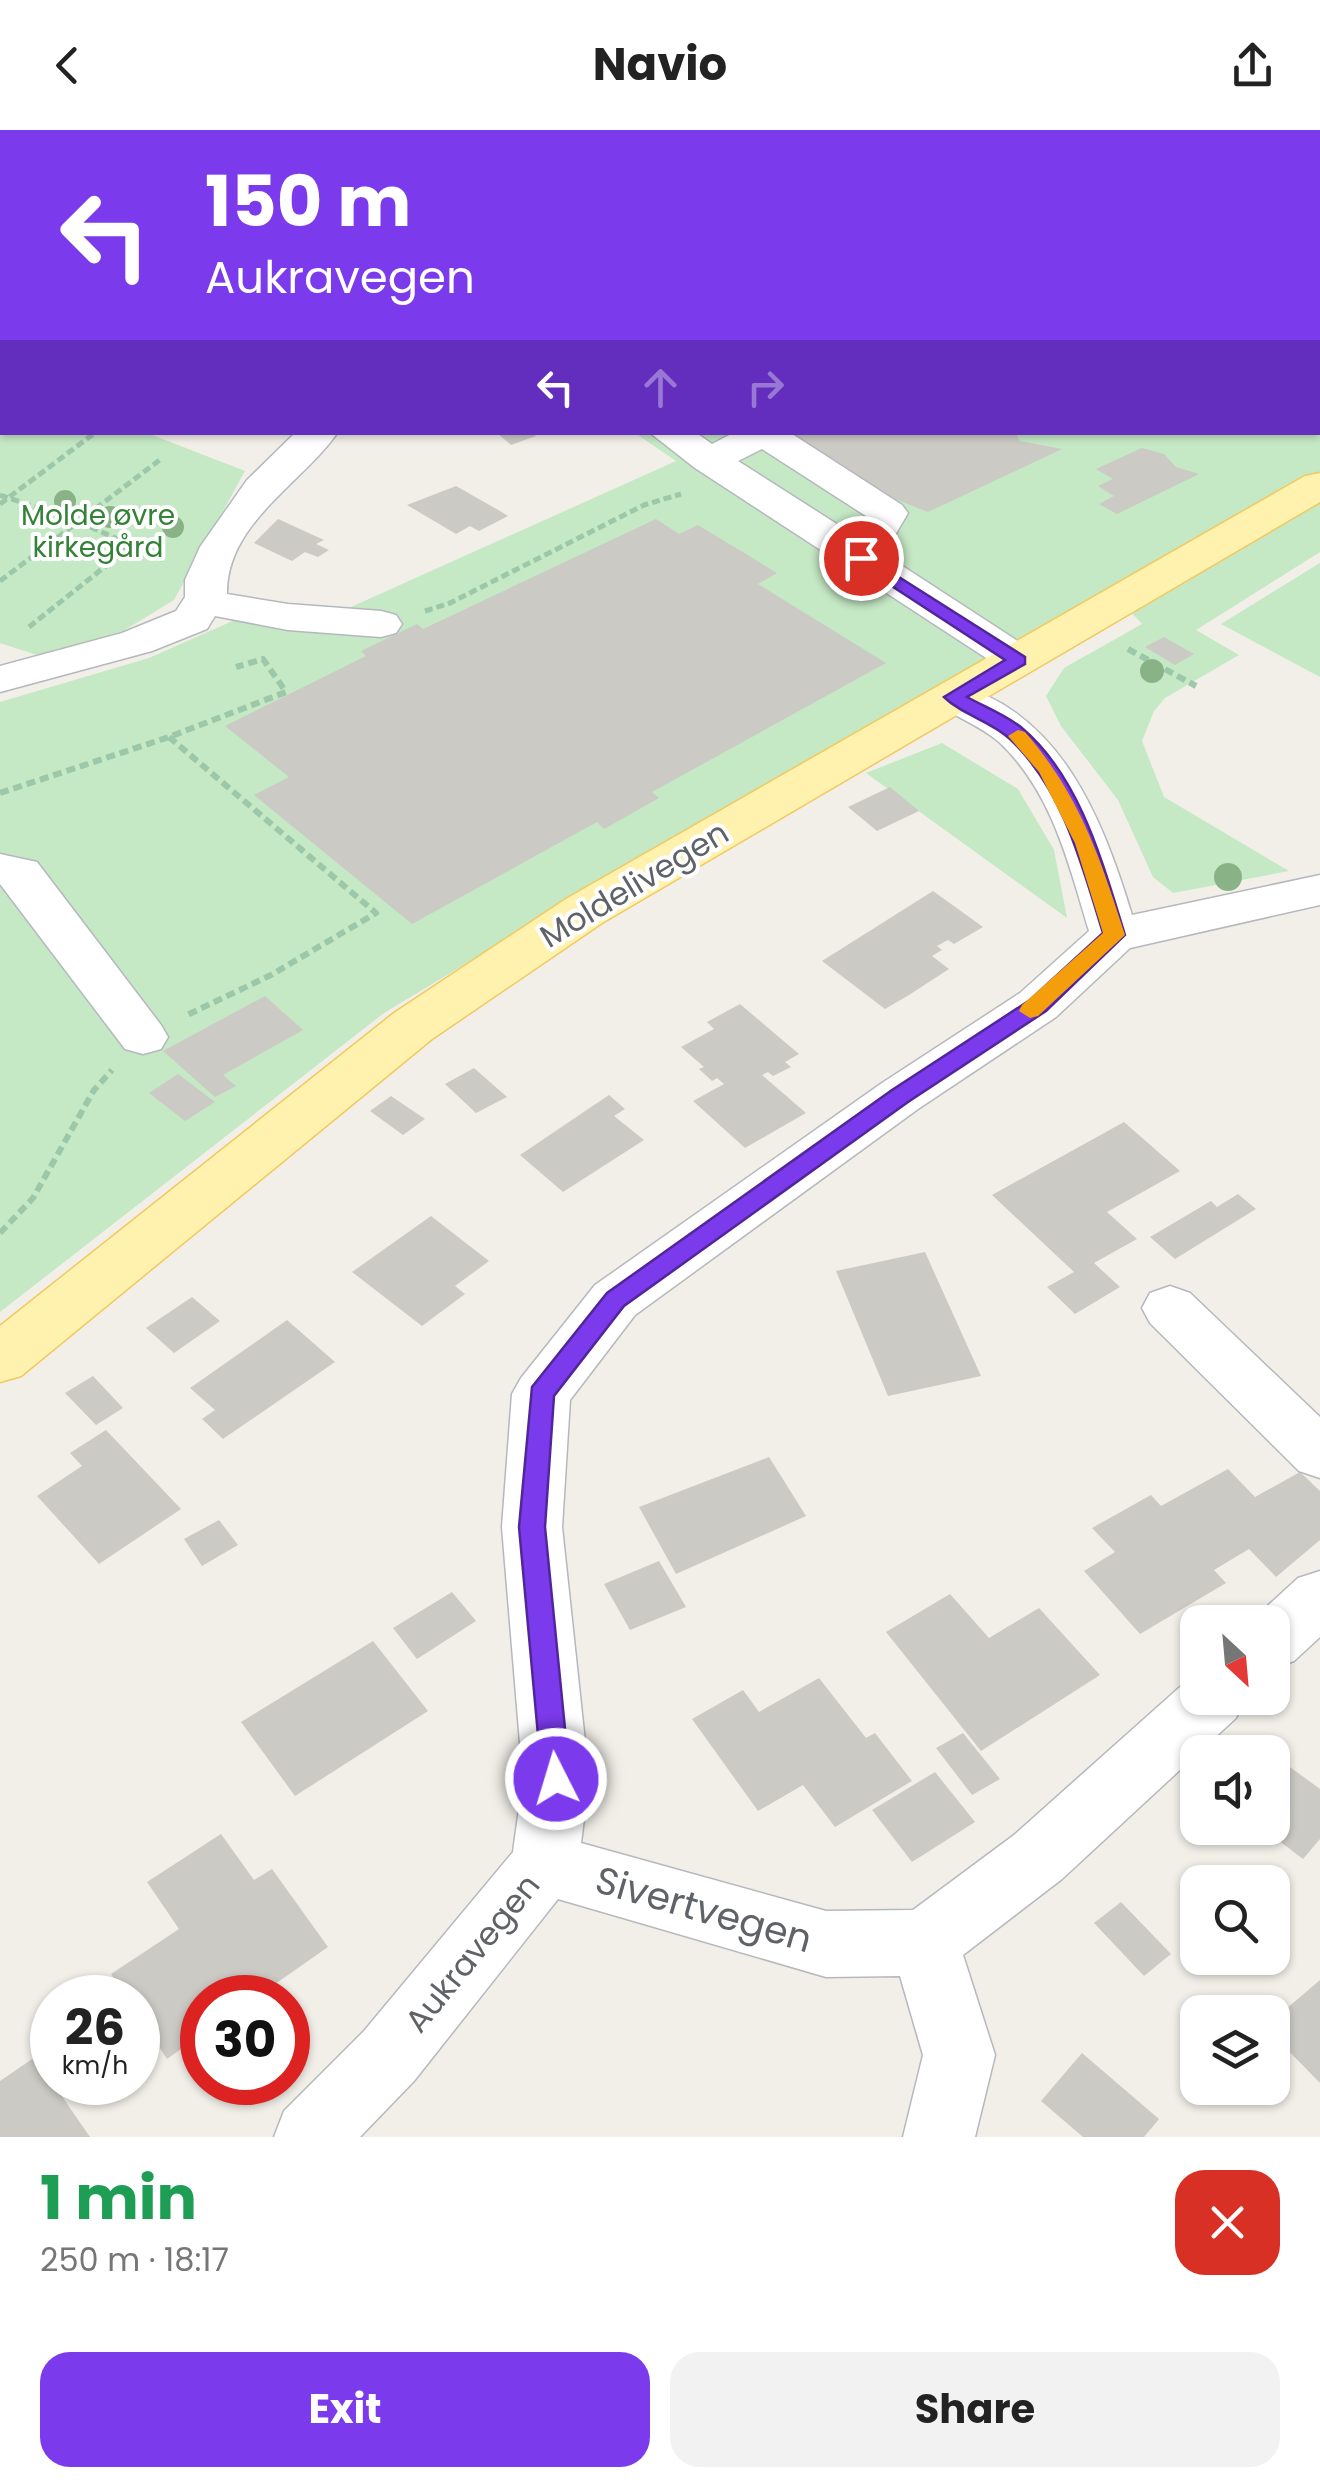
<!DOCTYPE html>
<html lang="en">
<head>
<meta charset="utf-8">
<style>
  body { margin:0; font-family:Poppins,sans-serif; background:#f2f2f2; color:#222; height:100vh; display:flex; flex-direction:column; font-size:38px; white-space:nowrap }
  * { box-sizing:border-box; margin:0 }
  p { font-size:32px; color:#767676 }
  .icon { flex:none; width:55px; height:55px; fill:none; stroke:currentColor; stroke-width:2; stroke-linecap:round; stroke-linejoin:round }
  .map { position:relative; height:2007px; overflow:hidden }
  .details { display:flex; flex-direction:column; background:#fff; flex:1 }
  .details>* { flex:none }
  .top-card { position:absolute; left:0px; top:0px; width:1320px; height:305px; box-shadow:0 2px 8px #0004; background:#7c3aed; color:#fff; overflow:hidden }
  .needle { width:65px; rotate:154deg }
  .fabs { position:absolute; left:1180px; top:1475px; display:grid; gap:20px }
  .fabs a { display:grid; place-items:center; width:110px; height:110px; border-radius:20px; background:#fff; box-shadow:0 2px 8px #0004; font-size:50px }
  .speed { position:absolute; left:30px; top:1845px; display:flex; gap:20px; font-size:50px; font-weight:700; text-align:center }
  .speed>* { display:grid; place-content:center; width:130px; height:130px; border-radius:50%; background:#fff; box-shadow:0 2px 8px #0004; line-height:1 }
  .speed small { font-size:25px; font-weight:400 }
  .speed .limit { border:15px solid #d22; background:#fff; color:#111 }
  .pin { position:absolute; display:grid; place-items:center; width:85px; height:85px; color:#fff; margin:-42px; border:5px solid #fff; border-radius:50%; box-shadow:0 2px 10px #0007 }
  .me { position:absolute; width:110px; margin:-55px; rotate:355deg; stroke-linejoin:round; filter:drop-shadow(0 0 8px #0008) }
  .turn { display:flex; align-items:center; gap:35px; height:210px; padding:0 40px; font-size:45px }
  .turn .icon { width:130px; height:130px; stroke-width:2.5 }
  .turn b { display:block; font-size:70px; line-height:85px }
  .lanes { display:flex; align-items:center; height:95px; padding:0 40px; background:#0003; justify-content:center; gap:50px; direction:ltr }
  .lanes .off { opacity:.35 }
  .round { display:grid; place-items:center; flex:none; width:105px; height:105px; border-radius:30px; background:#f2f2f2 }
  .head { display:flex; align-items:center; justify-content:space-between; height:170px; padding:0 40px }
  h1 { font-size:60px; font-weight:700; line-height:75px; color:#1e9e55 }
  .primary-button { display:flex; gap:20px; margin-top:auto; padding:20px 40px }
  .primary-button a { flex:1; height:115px; border-radius:30px; background:#7c3aed; color:#fff; font-size:40px; font-weight:700; line-height:115px; text-align:center }
  .primary-button a+a { background:#f2f2f2; color:#222 }
  header { display:flex; justify-content:space-between; align-items:center; height:130px; padding:0 40px; background:#fff; font-size:45px; font-weight:700 }
  .map>svg:first-child { display:block }
  .green { fill:#c5e8c5 }
  .building { fill:#cccac5 }
  .lines { fill:none; stroke-linecap:round; stroke-linejoin:round }
  .minor-casing { stroke:#b5b8bc; stroke-width:3 }
  .major-casing { stroke:#f2c960; stroke-width:3 }
  .path-far1 { stroke:#9cc7a9; stroke-width:5; stroke-dasharray:8 4; stroke-linecap:butt }
  .path { stroke:#9cc7a9; stroke-width:6; stroke-dasharray:9 5; stroke-linecap:butt }
  .minor { fill:#fff; fill-rule:evenodd }
  .major { fill:#fff2af; fill-rule:evenodd }
  .tree { fill:#89b387 }
  .route { fill:#7c3aed; stroke:#51269a; stroke-width:2.5 }
  .slow { fill:#f59e0b }
  .labels { text-anchor:middle; dominant-baseline:central; stroke-width:8; stroke-linejoin:round; paint-order:stroke }
  .far-park-label { font-size:28px; fill:#348238; stroke:#fff }
  .street-label { font-size:32px; fill:#5f6368; stroke:#fff }
  .near-street-label { font-size:38px; fill:#5f6368; stroke:#fff }
</style>
</head>
<body>
<header><svg class="icon" aria-label="back" viewBox="0 0 24 24"><path d="M15 5l-7 7 7 7"/></svg>Navio<svg class="icon" aria-label="share" viewBox="0 0 24 24"><path d="M12 15V3M7 8l5-5 5 5M5 13v7h14v-7"/></svg></header>
<div class="map">
<svg width="1320" height="2007" viewBox="0 0 1320 2007">
  <rect width="100%" height="100%" fill="#f1efe8"/>
  <!-- green -->
  <path class="green" d="M937,0H1320V344L643,727L384,883L0,1182V572L149,528L246,485L351,477L676,331L635,303L1318,302V2H933Z
    M0,260L2,302L147,303L245,341L174,470L123,501L37,525L0,513Z
    M1320,372V422L1196,500L1239,525L1165,568L1154,581L1142,611L1164,667L1289,741L1173,763L1153,747L1118,670L1061,596L1046,566L1064,538L1142,494L1130,481Z
    M1320,433V547L1221,494Z
    M942,613L1018,659L1054,720L1067,788L866,643Z"/>
  <!-- building -->
  <path class="building" d="M496,302H532L536,306L511,315Z
    M789,302H1015L1020,311L1062,319L928,382L895,369Z
    M1142,318L1164,324L1176,337L1199,344L1117,384L1099,374L1114,366L1098,356L1113,349L1096,339Z
    M456,356L500,381L508,386L479,401L470,396L456,404L407,375Z
    M278,389L324,410L316,414L329,420L318,427L305,422L292,431L254,413Z
    M656,389L679,404L698,395L777,443L758,454L886,533L652,662L659,668L604,699L597,692L412,794L254,665L289,647L225,596L366,526L361,521L417,494L423,499Z
    M1164,507L1194,524L1175,535L1145,517Z
    M890,657L919,681L877,701L848,677Z
    M933,761L983,797L954,814L948,810L937,816L942,820L932,826L949,839L909,865L885,879L822,831Z
    M265,866L303,900L223,945L236,956L215,967L163,921Z
    M740,874L799,924L785,932L791,937L773,946L768,942L762,945L806,983L745,1018L693,971L724,954L717,948L712,951L699,939L704,937L681,917L714,899L707,892Z
    M474,938L507,967L476,983L445,954Z
    M178,944L215,972L185,991L149,963Z
    M609,965L625,979L614,986L644,1010L563,1062L520,1025Z
    M391,966L425,989L403,1005L370,981Z
    M1124,992L1180,1041L1107,1082L1137,1109L1094,1133L1120,1157L1075,1184L1047,1157L1074,1142L992,1065Z
    M1238,1064L1256,1079L1175,1129L1150,1107L1211,1071L1217,1077Z
    M431,1086L489,1131L455,1156L465,1164L422,1196L352,1142Z
    M925,1122L981,1246L888,1266L836,1141Z
    M192,1167L220,1191L174,1223L146,1198Z
    M287,1190L335,1232L223,1309L202,1289L215,1280L190,1258Z
    M93,1246L123,1278L96,1295L65,1263Z
    M106,1300L181,1379L99,1434L37,1366L82,1336L70,1323Z
    M769,1327L806,1386L676,1444L639,1377Z
    M1228,1339L1255,1367L1300,1342L1320,1361V1410L1276,1447L1249,1419L1214,1440L1226,1453L1140,1504L1084,1441L1115,1422L1092,1398L1151,1365L1161,1376Z
    M219,1390L238,1415L202,1436L184,1409Z
    M659,1431L686,1477L630,1500L604,1454Z
    M452,1462L476,1491L417,1529L393,1498Z
    M950,1464L989,1508L1039,1478L1100,1545L981,1621L886,1502Z
    M373,1511L428,1581L295,1666L241,1592Z
    M819,1548L866,1608L875,1603L912,1651L835,1697L803,1655L758,1681L692,1589L743,1560L759,1582Z
    M963,1603L1000,1649L972,1665L936,1618Z
    M1272,1624L1320,1659V1709L1303,1729L1262,1698H1272Z
    M935,1642L975,1692L912,1732L872,1680Z
    M221,1704L254,1750L272,1739L328,1817L255,1868H202V1904L167,1929L138,1884V1868H126L111,1844L179,1799L147,1752Z
    M1121,1772L1171,1824L1144,1846L1094,1793Z
    M1320,1850V1953L1272,1904V1891Z
    M1082,1923L1159,1989L1144,2007H1083L1041,1971Z
    M38,1925L52,1952L90,2007H0V1951Z"/>
  <g class="lines">
    <defs>
      <path id="minor" d="M1205,0H1238L1239,2H1207Z
        M1318,84H1320V104H1318Z
        M296,302H338C303,353 226,393 227,464L288,474L381,481L396,485L402,494L396,503L381,507L288,500L215,486L207,499L152,521L0,562V536L122,503L176,481L185,467V450L200,417L247,350Z
        M649,302H695L712,314L735,302H789L902,375L908,383L884,424L1033,521L1039,530L1033,539L1018,543L1003,539L695,338ZM762,319L866,386L854,405L738,331Z
        M954,554C1061,581 1103,690 1132,785L1320,745V775L1130,818L1056,887L918,979L635,1185L570,1270L562,1397L589,1649L581,1713L826,1781L913,1780L1014,1705L1190,1548L1198,1546V1568H1245L1236,1588L1062,1749L963,1825L995,1925L975,2007H903L923,1925L900,1846L826,1847L558,1769L414,1951L360,2007H274L284,1981L364,1901L513,1722L523,1649L502,1397L512,1264L521,1248L595,1155L882,953L1020,863L1089,801C1069,735 1052,661 999,612C982,597 959,588 939,576L932,567L939,558Z
        M0,724L37,732L161,895L168,907L161,919L143,924L125,919L0,754Z
        M1170,1156L1190,1163L1320,1287V1348L1299,1341L1150,1193L1142,1178L1150,1163Z
        M1320,1441V1507L1294,1531L1272,1539V1492H1250L1298,1448Z"/>
      <path id="major" d="M1320,343V372L602,793L432,909L21,1246L0,1252V1196L394,883L566,769L1305,346Z"/>
    </defs>
    <!-- minor casing -->
    <use href="#minor" class="minor-casing"/>
    <!-- major casing -->
    <use href="#major" class="major-casing"/>
    <!-- path-far1 -->
    <path class="path-far1" d="M1049,2L1064,0
      M0,365L79,392L165,430
      M0,374L96,302
      M0,451L161,329
      M425,481L450,473L644,375L681,364
      M29,497L132,415"/>
    <!-- path -->
    <path class="path" d="M1128,519L1196,556
      M169,607L376,783L271,845L185,886
      M0,663L169,607L286,562L263,529L236,537
      M0,1103L33,1068L94,960L112,940"/>
    <!-- minor -->
    <use href="#minor" class="minor"/>
    <!-- major -->
    <use href="#major" class="major"/>
  </g>
  <!-- trees -->
  <g class="tree">
    <circle cx="65" cy="371" r="11"/>
    <circle cx="110" cy="387" r="11"/>
    <circle cx="173" cy="397" r="11"/>
    <circle cx="1152" cy="541" r="12"/>
    <circle cx="1228" cy="747" r="14"/>
  </g>
  <!-- route -->
  <path class="route" d="M861,423L1025,527V534L967,567C985,577 1006,585 1022,598C1081,648 1103,735 1125,805L1046,881L908,972L624,1176L554,1266L545,1397L570,1649L566,1658L556,1662L546,1658L542,1649L519,1397L532,1257L607,1163L892,960L1030,870L1103,803C1082,735 1063,659 1010,609C991,591 962,585 944,567L1005,530L855,432V424Z"/>
  <!-- slow -->
  <path class="slow" d="M1018,600L1025,602C1079,664 1100,727 1125,805L1038,886L1030,888L1019,881L1022,875L1103,803L1075,713L1039,642L1008,606Z"/>
  <g class="labels">
    <!-- far-park labels -->
    <g class="far-park-label">
      <text x="98" y="385">Molde øvre<tspan x="98" dy="32">kirkegård</tspan></text>
    </g>
    <!-- street labels -->
    <g class="street-label">
      <text transform="translate(634 754) rotate(-31)">Moldelivegen</text>
      <text transform="translate(472 1823) rotate(-51)">Aukravegen</text>
    </g>
    <!-- near-street labels -->
    <g class="near-street-label">
      <text transform="translate(704 1779) rotate(16)">Sivertvegen</text>
    </g>
  </g>
</svg>
<div class="fabs">
<a><svg class="needle" viewBox="-14 -14 28 28"><path d="M0-13l5 13h-10z" fill="#e53935"/><path d="M0 13l5-13h-10z" fill="#767676"/></svg></a>
<a><svg class="icon" aria-label="sound" viewBox="0 0 24 24"><path d="M4 9h4l5-4v14l-5-4H4zM17 9q2 3 0 6"/></svg></a>
<a><svg class="icon" aria-label="search" viewBox="0 0 24 24"><circle cx="10" cy="10" r="6"/><path d="M15 15l6 6"/></svg></a>
<a><svg class="icon" aria-label="layers" viewBox="0 0 24 24"><path d="M12 4l9 5-9 5-9-5zM3 14l9 5 9-5"/></svg></a>
</div>
<div class="speed"><div>26<small>km/h</small></div><div class="limit">30</div></div>
<div class="pin" style="left:861px;top:428px;background:#d93025"><svg class="icon" aria-label="arrive" viewBox="0 0 24 24"><path d="M6 21V4h12l-3 4 3 4H6"/></svg></div>
<svg class="me" style="left:556px;top:1649px" viewBox="-20 -20 40 40"><circle r="17" fill="#7c3aed" stroke="#fff" stroke-width="3"/><path d="M0-11L8 9 0 5-8 9z" fill="#fff"/></svg>
<div class="top-card">
<div class="turn"><svg class="icon" aria-label="left" viewBox="0 0 24 24"><path d="M17 20v-9H6M10 6l-5 5 5 5"/></svg><div><b>150 m</b>Aukravegen</div></div>
<div class="lanes"><svg class="icon" aria-label="left" viewBox="0 0 24 24"><path d="M17 20v-9H6M10 6l-5 5 5 5"/></svg><svg class="icon off" aria-label="ahead" viewBox="0 0 24 24"><path d="M12 20V5M6 11l6-6 6 6"/></svg><svg class="icon off" aria-label="right" viewBox="0 0 24 24"><path d="M7 20v-9h11M14 6l5 5-5 5"/></svg></div>
</div>
</div>
<section class="details">
<div class="head"><div><h1>1 min</h1><p>250 m · 18:17</p></div><a class="round" style="background:#d93025;color:#fff"><svg class="icon" aria-label="close" viewBox="0 0 24 24"><path d="M6 6l12 12M18 6L6 18"/></svg></a></div>
<div class="primary-button"><a>Exit</a><a>Share</a></div>
</section>
</body>
</html>
